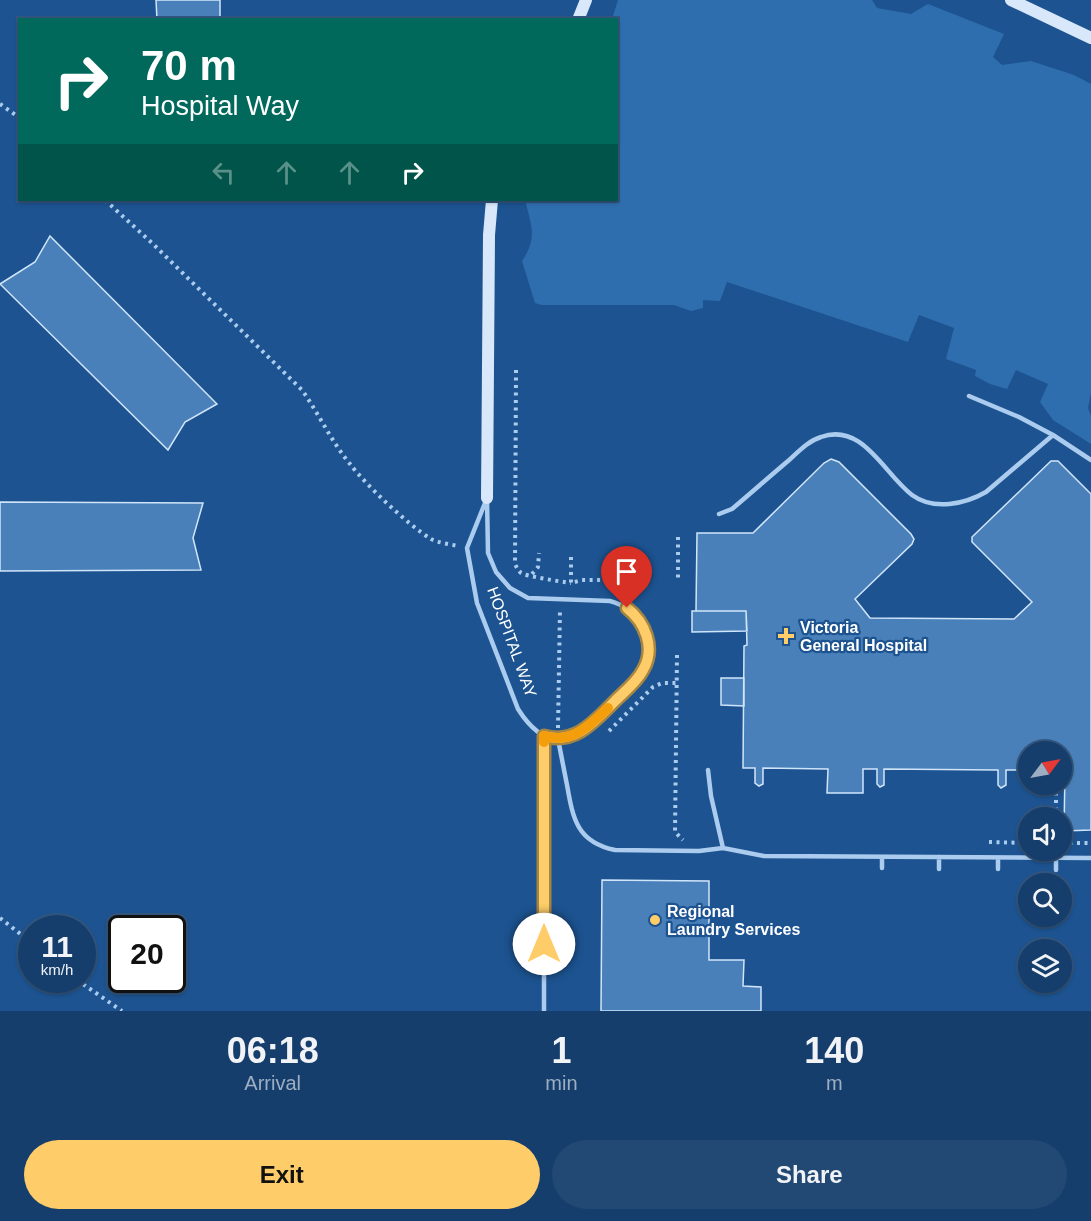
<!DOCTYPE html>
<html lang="en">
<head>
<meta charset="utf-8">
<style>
  body { margin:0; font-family:Helvetica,sans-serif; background:#224974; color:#f1f3f6; height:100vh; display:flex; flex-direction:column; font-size:22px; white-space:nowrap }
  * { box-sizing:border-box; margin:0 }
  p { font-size:20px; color:#9daec2 }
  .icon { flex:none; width:33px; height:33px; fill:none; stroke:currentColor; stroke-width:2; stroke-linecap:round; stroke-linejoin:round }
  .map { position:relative; height:1011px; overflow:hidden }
  .side { display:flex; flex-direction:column; background:#153e6c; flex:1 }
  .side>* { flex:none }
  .banner { position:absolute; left:18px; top:18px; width:600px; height:183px; border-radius:0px; box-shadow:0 2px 4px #0004,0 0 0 2px #34577f; background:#00695c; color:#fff; overflow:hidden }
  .needle { width:39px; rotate:58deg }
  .fabs { position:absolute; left:1018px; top:741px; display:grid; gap:12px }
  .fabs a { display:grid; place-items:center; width:54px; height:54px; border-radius:50%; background:#153e6c; box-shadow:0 2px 4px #0004,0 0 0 2px #34577f; font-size:30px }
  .speed { position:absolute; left:18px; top:915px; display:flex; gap:12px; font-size:30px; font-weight:700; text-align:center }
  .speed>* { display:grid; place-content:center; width:78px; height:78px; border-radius:50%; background:#153e6c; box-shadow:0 2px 4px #0004,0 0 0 2px #34577f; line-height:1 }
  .speed small { font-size:15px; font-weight:400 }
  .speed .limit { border:3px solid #111; border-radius:9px; background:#fff; color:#111 }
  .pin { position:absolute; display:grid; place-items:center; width:51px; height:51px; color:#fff; margin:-62px -26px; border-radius:50% 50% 50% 0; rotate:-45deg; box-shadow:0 0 6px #0007 }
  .pin .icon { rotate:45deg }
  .me { position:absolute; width:66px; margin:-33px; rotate:0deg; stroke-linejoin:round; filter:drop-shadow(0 0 4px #0008) }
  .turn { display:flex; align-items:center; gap:21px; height:126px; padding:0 24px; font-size:27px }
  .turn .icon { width:78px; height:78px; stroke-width:2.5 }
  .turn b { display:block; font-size:42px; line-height:51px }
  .lanes { display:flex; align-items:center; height:57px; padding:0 24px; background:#0003; justify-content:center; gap:30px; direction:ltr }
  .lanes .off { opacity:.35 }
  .eta { display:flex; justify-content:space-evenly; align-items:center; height:102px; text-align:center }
  .eta b { font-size:36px; font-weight:600; line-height:42px }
  .cta { display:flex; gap:12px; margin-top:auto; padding:12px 24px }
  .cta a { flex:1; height:69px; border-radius:36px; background:#fecd69; color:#111; font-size:24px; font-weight:600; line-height:69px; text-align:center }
  .cta a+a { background:#224974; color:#f1f3f6 }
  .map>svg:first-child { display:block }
  .green { fill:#2f6eae }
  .building { fill:#4980b9; stroke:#d1e5fa; stroke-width:1.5 }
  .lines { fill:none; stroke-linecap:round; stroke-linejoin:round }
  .path { stroke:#abccee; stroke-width:4; stroke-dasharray:3 4.5; stroke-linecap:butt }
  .lane { stroke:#abccee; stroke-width:4.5 }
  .secondary { stroke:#d8e8fa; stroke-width:12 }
  .route-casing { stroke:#a58544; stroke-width:15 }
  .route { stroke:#fecd69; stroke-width:10 }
  .slow { stroke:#f59e0b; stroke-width:10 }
  .poi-dot { fill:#fecd69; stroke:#1c5390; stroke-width:2 }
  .labels { text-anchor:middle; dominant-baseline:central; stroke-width:4.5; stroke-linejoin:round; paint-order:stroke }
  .poi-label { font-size:16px; font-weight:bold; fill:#fff; stroke:#1c5390; text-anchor:start }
  .street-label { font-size:16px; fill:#fff; stroke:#1c5390 }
</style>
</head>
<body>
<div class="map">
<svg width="1091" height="1011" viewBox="0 0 1091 1011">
  <rect width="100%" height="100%" fill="#1c5390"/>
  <!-- green -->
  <path class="green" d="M618,0H872L877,8L911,14L928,4L1004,34L993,57L1002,65L1031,61L1074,75L1091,84V393L1088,408L1091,416V444L1053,420L1040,402L1048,384L1016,370L1007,389L990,384L975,376L976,370L946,359L954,328L919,315L908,342L727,282L720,301L703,300V308L691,311L674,305H542L535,303L522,261C537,239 532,227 526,204L527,200H616V20L612,19Z"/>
  <!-- building -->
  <path class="building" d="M156,0H220V20H157Z
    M50,236L217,404L185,422L168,450L0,284L35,262Z
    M831,459L839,462L911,534L914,539L912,544L855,599L870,618L1014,619L1032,602L972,542V537L1051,461H1058L1091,494V830L1064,831L1065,770H1062V752H1029V770H1006V785L1001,788L998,785V770L884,769V785L880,787L877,784V769H863V793H827L828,769L763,768V784L759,786L755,783V768H743L744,646L747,645L746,611H696L697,533H753L824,463Z
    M0,502L203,503L193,538L201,570L0,571Z
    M692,611H746L747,631L692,632Z
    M721,678H744V706L721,705Z
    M602,880L709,881V960H744L743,986L761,987V1011H601Z"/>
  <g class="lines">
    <!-- path -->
    <path class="path" d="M0,104L20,118
      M105,200L152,243L302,390C319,414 331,441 350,464C366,485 408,525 431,539C439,543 449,544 458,546
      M516,370L515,564C517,568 518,570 521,573C525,576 563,582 571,583
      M678,537V580
      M571,557V583L582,580H639
      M532,574L538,567L539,553
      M677,655L675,832L683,840
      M558,728L560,609
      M609,731L653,687L662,683H677
      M1056,818V784
      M989,842L1029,843
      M1062,843H1091
      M0,918L32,943
      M77,980L122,1011"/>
    <!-- lane -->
    <path class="lane" d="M969,396L1019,417L1053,435L1091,460
      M487,498L488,553L496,572L510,588L528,598L610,601C638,608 659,640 644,669C637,682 623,693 613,703C579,737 551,761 518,709L477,603L467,548Z
      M719,514L732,509C751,493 769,477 788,461C798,452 808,441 821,437C863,422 884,474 912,495C934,511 965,504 986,492L1053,435
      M558,739C561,754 564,770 567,785C573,819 577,842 615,850L699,851L723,848L764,856L1091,858
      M708,770L711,796L723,848
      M998,858V869
      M882,868V857
      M939,869V857
      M1056,870V858
      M544,1011V736"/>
    <!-- secondary -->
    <path class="secondary" d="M1011,0L1091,38
      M578,20L586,0
      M487,498L489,235L492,200"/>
  </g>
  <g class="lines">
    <defs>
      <path id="route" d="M544,944V736C575,745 594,722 615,701C624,692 637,682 643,670C656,648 645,622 627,608"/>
    </defs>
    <!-- route casing -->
    <use href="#route" class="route-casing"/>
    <!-- route -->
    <use href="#route" class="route"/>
    <!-- slow -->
    <path class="slow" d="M544,742V736C572,744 589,726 608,708"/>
  </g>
  <!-- markers -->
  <g class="poi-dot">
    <path d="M783 627h6v6h6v6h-6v6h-6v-6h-6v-6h6z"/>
    <circle cx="655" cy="920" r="6"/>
  </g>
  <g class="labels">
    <!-- poi labels -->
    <g class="poi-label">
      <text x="800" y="627">Victoria<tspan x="800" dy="18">General Hospital</tspan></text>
      <text x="667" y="911">Regional<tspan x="667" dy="18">Laundry Services</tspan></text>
    </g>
    <!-- street labels -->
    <g class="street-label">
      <text transform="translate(512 642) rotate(70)">HOSPITAL WAY</text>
    </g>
  </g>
</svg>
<div class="fabs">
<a><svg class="needle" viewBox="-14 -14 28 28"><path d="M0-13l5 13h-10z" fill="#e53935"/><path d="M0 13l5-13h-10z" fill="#9daec2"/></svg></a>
<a><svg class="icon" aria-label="sound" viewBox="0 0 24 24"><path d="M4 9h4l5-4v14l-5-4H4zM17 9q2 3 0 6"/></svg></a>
<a><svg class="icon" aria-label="search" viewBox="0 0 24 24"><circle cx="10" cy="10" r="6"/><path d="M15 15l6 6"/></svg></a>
<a><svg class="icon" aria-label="layers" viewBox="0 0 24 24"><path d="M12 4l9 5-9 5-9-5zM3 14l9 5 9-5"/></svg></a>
</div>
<div class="speed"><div>11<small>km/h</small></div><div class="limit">20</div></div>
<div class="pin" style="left:627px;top:608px;background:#d93025"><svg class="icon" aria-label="arrive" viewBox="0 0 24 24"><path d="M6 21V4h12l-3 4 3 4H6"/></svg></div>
<svg class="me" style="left:544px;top:944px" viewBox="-20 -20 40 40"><circle r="19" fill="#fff"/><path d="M0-13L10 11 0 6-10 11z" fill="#fecd69"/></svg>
<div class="banner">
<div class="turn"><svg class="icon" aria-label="right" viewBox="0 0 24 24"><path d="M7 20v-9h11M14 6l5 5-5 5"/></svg><div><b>70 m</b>Hospital Way</div></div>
<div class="lanes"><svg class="icon off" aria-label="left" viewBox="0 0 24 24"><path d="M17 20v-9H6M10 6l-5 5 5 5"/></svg><svg class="icon off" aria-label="ahead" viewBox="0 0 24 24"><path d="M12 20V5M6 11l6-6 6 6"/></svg><svg class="icon off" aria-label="ahead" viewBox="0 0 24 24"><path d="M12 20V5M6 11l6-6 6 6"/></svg><svg class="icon" aria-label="right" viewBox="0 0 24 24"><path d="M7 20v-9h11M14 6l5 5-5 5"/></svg></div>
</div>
</div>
<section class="side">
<div class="eta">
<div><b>06:18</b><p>Arrival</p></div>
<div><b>1</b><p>min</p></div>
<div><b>140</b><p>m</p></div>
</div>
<div class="cta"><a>Exit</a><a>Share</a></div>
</section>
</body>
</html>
